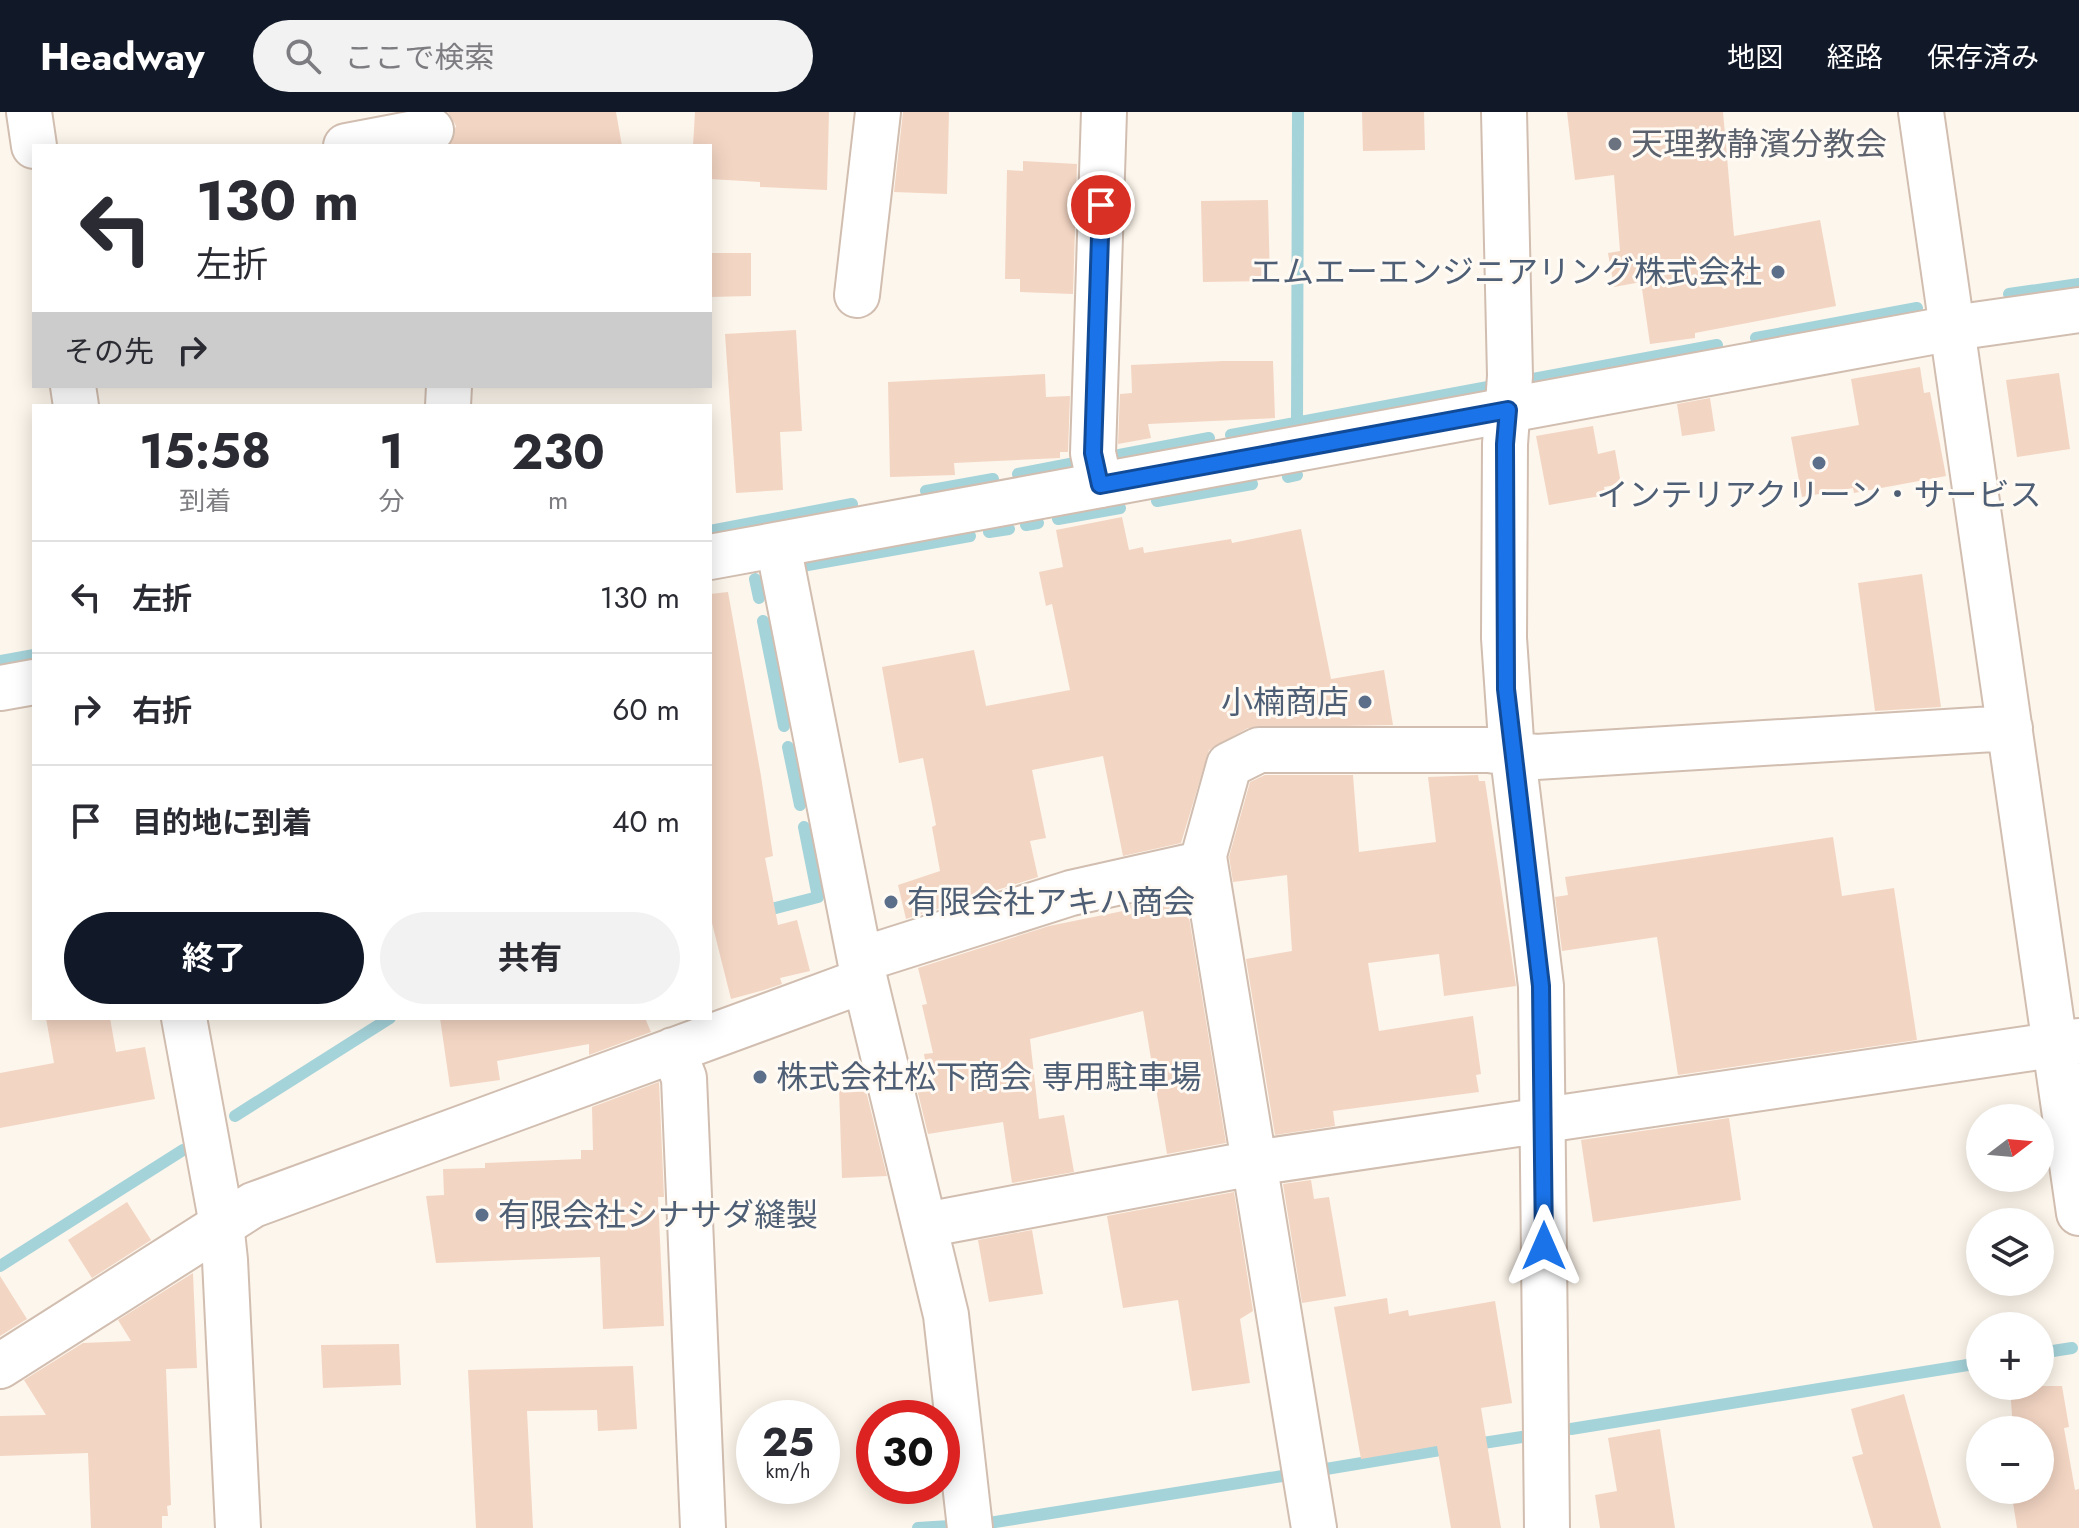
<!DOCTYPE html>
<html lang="ja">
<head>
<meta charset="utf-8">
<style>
  body { margin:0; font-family:Jost,"Noto Sans JP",sans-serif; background:#f2f2f3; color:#2b2b33; height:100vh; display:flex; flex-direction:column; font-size:30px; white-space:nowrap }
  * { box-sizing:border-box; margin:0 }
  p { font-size:26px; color:#7c7c81 }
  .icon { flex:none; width:44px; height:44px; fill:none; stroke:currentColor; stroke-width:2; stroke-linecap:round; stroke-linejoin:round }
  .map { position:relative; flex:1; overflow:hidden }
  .sheet { position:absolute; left:32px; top:292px; width:680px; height:616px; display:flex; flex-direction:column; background:#fff; border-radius:0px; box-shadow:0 4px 20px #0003 }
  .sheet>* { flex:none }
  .top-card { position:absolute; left:32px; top:32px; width:680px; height:244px; border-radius:0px; box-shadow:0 4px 20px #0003; background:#fff; color:#2b2b33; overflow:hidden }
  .needle { width:52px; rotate:74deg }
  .fabs { position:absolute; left:1966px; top:992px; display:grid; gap:16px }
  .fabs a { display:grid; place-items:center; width:88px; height:88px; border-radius:50%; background:#fff; box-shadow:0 4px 20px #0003; font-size:40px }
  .speed { position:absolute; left:736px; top:1288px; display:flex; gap:16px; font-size:40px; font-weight:700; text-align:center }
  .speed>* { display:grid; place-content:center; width:104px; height:104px; border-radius:50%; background:#fff; box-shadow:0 4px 20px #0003; line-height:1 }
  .speed small { font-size:20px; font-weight:400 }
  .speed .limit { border:12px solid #d22; background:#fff; color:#111 }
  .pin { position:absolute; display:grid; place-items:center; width:68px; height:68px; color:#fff; margin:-34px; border:4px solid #fff; border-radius:50%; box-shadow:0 2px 8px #0007 }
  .me { position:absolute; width:88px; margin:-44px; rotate:0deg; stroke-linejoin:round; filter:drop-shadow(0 0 6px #0008) }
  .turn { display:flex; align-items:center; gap:28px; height:168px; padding:0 32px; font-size:36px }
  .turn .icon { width:104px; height:104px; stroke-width:2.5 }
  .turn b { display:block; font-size:56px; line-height:68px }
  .then { display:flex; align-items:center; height:76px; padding:0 32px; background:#0003; gap:16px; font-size:30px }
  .eta { display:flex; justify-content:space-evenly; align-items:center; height:136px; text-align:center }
  .eta b { font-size:48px; font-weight:700; line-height:56px }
  .cta { display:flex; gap:16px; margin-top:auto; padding:16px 32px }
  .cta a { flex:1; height:92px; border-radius:48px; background:#111827; color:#fff; font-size:32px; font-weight:700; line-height:92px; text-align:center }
  .cta a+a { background:#f2f2f3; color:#2b2b33 }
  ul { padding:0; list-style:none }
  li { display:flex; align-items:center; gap:24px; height:112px; padding:0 32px; border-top:2px solid #e1e1e2 }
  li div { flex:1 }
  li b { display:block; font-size:30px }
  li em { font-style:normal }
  header { display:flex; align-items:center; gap:48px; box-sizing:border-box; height:112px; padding:0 40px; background:#111827; color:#fff }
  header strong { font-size:38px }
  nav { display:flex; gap:44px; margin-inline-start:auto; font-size:28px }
  .search { width:560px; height:72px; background:#f2f2f3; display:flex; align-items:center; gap:20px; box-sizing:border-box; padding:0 28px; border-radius:44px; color:#7c7c81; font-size:30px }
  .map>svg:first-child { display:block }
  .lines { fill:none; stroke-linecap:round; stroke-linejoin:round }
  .stream { stroke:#a5d3da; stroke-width:12 }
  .building { fill:#f3d5c3 }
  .minor-casing { stroke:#d1beb0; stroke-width:48 }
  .tertiary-casing { stroke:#d1beb0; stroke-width:48 }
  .minor { stroke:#fff; stroke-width:44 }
  .tertiary { stroke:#fff; stroke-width:44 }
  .route-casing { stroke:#114b97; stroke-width:20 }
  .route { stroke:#1a73e8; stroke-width:14 }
  .worship-dot { fill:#6b7280; stroke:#fffaf3; stroke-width:3 }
  .service-dot { fill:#5c6f8a; stroke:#fffaf3; stroke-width:3 }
  .labels { text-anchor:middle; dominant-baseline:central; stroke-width:6; stroke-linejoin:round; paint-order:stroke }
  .worship-label { font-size:32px; fill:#5b616d; stroke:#fffaf3; text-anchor:start }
  .service-label { font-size:32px; fill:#4e5e75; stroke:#fffaf3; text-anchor:start }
</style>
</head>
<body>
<header>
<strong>Headway</strong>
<div class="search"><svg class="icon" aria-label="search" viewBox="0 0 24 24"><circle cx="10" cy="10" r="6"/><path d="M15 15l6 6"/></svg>ここで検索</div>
<nav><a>地図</a><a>経路</a><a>保存済み</a></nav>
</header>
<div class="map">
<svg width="2079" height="1416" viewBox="0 0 2079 1416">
  <rect width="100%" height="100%" fill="#fdf6ec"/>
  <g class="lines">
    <!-- stream -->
    <path class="stream" d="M2009,182L2079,172
      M1756,226L1917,196
      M1533,267L1717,233
      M1297,311L1298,0
      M1231,323L1488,275
      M1114,344L1209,326
      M1018,362L1075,351
      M1288,365L1297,363
      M926,379L993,367
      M1157,389L1252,372
      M1058,407L1120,396
      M1026,413L1038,411
      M710,419L852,392
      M989,420L1009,417
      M802,454L970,424
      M755,467L759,486
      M763,509L784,614
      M0,549L34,543
      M788,635L800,693
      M760,800L818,785L804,715
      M235,1004L390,906
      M0,1154L183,1038
      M2040,1241L2072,1236
      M1571,1317L1980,1251
      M1470,1333L1522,1325
      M1314,1359L1452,1336
      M989,1411L1295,1362
      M918,1416L950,1414"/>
  </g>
  <!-- building -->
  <path class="building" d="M448,0H616L622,34H449L456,14Z
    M695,0H829L827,78L760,75V70L710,67V34H693Z
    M903,0H949L947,82L894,80Z
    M1362,0H1424L1425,38L1363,39Z
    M1567,0H1723L1734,124L1820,108L1836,194L1695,221V226L1650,232L1641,170L1614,175L1608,141L1620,139L1614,63L1575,68Z
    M1023,49L1077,52L1073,182L1020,180V167H1005L1007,58L1023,59Z
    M1268,88L1270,169L1203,170L1201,89Z
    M710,141H751V184L710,185Z
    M796,218L802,319L780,320L783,378L736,381L725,222Z
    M1223,249H1273L1275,306L1148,312L1151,326L1118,332L1120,282L1132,281L1131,253Z
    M1920,255L1924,281L1930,280L1946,364L1854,381L1853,376L1802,385L1791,325L1859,313L1851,267Z
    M2059,261L2070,337L2017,345L2006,268Z
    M1045,262L1046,285L1070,284L1068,340H1060V346L954,351L955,363L890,365L888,270Z
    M1710,286L1715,319L1682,324L1677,292Z
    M1593,314L1598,342L1615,338L1621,372L1604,375L1606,383L1549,393L1536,324Z
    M1122,405L1129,438L1143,435L1144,441L1231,427L1232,431L1301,417L1331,567L1384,558L1393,613L1248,616L1209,638L1181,731L1123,744L1103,644L1032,658L1046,726L1030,729L1038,765L906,807L898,773L940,759L932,715L936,713L923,646L899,651L882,555L974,538L986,594L1070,578L1052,492L1046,494L1039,460L1063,455L1056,418Z
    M1922,462L1941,595L1875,599L1858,471Z
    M728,480L761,664L773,744L765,746L778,813L797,808L810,859L780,866L782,872L764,878L731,887L710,803V482Z
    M1265,663H1353L1359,740L1436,730L1428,665L1478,663L1479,669H1485L1516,874L1444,884L1439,842L1368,851L1379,919L1473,904L1481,962L1476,963L1479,980L1333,999L1335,1014L1275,1023L1246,847L1292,839L1287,763L1233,770L1229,745L1250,670Z
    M1833,725L1842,784L1894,776L1917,928L1678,963L1657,825L1562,839L1555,785L1568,783L1565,765Z
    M1185,781L1226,1031L1167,1042L1143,899L1030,927L1039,1007L1064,1003L1074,1060L1012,1071L1003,1010L928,1022L916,973L929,972L924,942L933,941L922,893L927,892L918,856L1049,814L1128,798V794Z
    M46,906H110L116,940L145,935L155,987L0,1016V961L54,951Z
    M440,906H645L651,920L589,943V932L497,949L500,968L450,975Z
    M659,970L664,1085H658L664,1214L603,1217L600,1145L436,1151L426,1084L444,1083L443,1057L485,1056V1051L581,1047V1038H593L592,995Z
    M865,975L887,1064L842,1066L839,976Z
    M1729,1006L1741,1088L1593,1110L1581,1028Z
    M1311,1068L1314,1087L1329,1085L1346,1184L1302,1191L1283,1072Z
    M1234,1080L1253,1199L1240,1207L1250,1271L1192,1279L1178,1188L1123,1196L1107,1104Z
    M127,1090L151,1128L92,1166L68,1128Z
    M1032,1118L1043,1182L989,1190L978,1128Z
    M193,1161L197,1256L166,1257L171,1393L167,1394L168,1404H162V1416H91L88,1341L0,1344V1304L46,1303L24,1268L83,1231L131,1229L118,1208Z
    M0,1164L27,1207L0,1224Z
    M1387,1186L1389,1202L1408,1198L1409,1204L1495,1189L1512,1291L1481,1296L1501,1416H1451L1437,1334L1361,1347L1334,1195Z
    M399,1232L401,1273L323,1276L321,1233Z
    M633,1254L637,1317L598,1319L597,1298L527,1299L533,1416H476L468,1258Z
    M2010,1274H2062L2069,1315L2064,1316L2075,1378L2079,1377V1416H2017L2011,1378H2040V1318H2013Z
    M1904,1282L1941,1416H1873L1852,1345L1863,1342L1851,1297Z
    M1660,1317L1675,1416H1600L1595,1383L1617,1379L1608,1326Z"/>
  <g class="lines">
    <defs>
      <path id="minor" d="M1504,0L1510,264L1505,332L1504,526L1511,628L1541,874L1547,1416
        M1921,0L2079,1101
        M346,34L431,18
        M857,183L878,0
        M448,294L449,274
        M1100,373L1093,341L1104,0
        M778,433L860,848L946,1203L970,1416
        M860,848L1071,781L1205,751
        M673,938L684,966L703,1416
        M925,1113L1254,1051L2079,929
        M0,1254L253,1093L865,868
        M1314,1416L1205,751L1204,743L1229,653L1259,638H1489L1536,645L2010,616"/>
      <path id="tertiary" d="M29,0L34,34
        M73,274L76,294
        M710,445L1953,216L2079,198
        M0,576L34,570
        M184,906L220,1102L225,1148L238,1416"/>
    </defs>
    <!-- minor casing -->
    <use href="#minor" class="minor-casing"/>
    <!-- tertiary casing -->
    <use href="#tertiary" class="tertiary-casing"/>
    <!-- minor -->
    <use href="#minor" class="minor"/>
    <!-- tertiary -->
    <use href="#tertiary" class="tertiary"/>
  </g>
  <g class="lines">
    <defs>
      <path id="route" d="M1101,93L1093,341L1100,373L1508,298L1505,332L1506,577L1541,874L1544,1134"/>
    </defs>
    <!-- route casing -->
    <use href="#route" class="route-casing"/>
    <!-- route -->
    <use href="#route" class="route"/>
  </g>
  <!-- markers -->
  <circle class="worship-dot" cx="1615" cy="32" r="8"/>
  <g class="service-dot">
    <circle cx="1778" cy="160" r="8"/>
    <circle cx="1819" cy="351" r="8"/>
    <circle cx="1365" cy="590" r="8"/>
    <circle cx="891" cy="790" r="8"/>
    <circle cx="760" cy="965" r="8"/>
    <circle cx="482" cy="1103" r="8"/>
  </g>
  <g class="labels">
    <!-- worship labels -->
    <g class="worship-label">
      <text x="1631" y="32">天理教静濱分教会</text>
    </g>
    <!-- service labels -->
    <g class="service-label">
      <text x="1762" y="160" text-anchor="end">エムエーエンジニアリング株式会社</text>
      <text x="1819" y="383" text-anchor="middle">インテリアクリーン・サービス</text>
      <text x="1349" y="590" text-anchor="end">小楠商店</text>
      <text x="907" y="790">有限会社アキハ商会</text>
      <text x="776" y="965">株式会社松下商会 専用駐車場</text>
      <text x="498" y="1103">有限会社シナサダ縫製</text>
    </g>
  </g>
</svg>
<div class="fabs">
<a><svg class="needle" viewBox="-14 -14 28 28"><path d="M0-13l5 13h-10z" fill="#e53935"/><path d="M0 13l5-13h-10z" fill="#7c7c81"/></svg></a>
<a><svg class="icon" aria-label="layers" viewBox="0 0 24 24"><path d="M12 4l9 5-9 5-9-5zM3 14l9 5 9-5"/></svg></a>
<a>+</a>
<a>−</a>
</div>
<div class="speed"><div>25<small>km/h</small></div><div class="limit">30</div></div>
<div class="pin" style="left:1101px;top:93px;background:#d93025"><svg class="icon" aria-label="arrive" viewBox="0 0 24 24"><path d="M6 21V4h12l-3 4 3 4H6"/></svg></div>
<svg class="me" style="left:1544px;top:1134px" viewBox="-20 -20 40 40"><path d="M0-17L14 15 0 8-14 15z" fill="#1a73e8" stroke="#fff" stroke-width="4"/></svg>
<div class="top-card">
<div class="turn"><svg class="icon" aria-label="left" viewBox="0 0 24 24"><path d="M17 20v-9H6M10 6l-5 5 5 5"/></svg><div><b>130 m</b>左折</div></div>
<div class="then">その先<svg class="icon" aria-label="right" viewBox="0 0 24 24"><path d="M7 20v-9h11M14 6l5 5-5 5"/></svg></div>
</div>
<section class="sheet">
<div class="eta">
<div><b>15:58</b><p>到着</p></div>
<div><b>1</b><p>分</p></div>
<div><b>230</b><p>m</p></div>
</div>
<ul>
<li><svg class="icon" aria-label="left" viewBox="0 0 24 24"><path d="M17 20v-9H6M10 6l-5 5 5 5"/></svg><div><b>左折</b></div><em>130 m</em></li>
<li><svg class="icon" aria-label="right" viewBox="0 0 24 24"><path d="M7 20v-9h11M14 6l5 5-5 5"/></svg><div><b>右折</b></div><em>60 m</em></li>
<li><svg class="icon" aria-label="arrive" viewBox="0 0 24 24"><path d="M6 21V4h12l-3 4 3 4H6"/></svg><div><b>目的地に到着</b></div><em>40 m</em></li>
</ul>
<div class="cta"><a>終了</a><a>共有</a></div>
</section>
</div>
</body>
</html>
